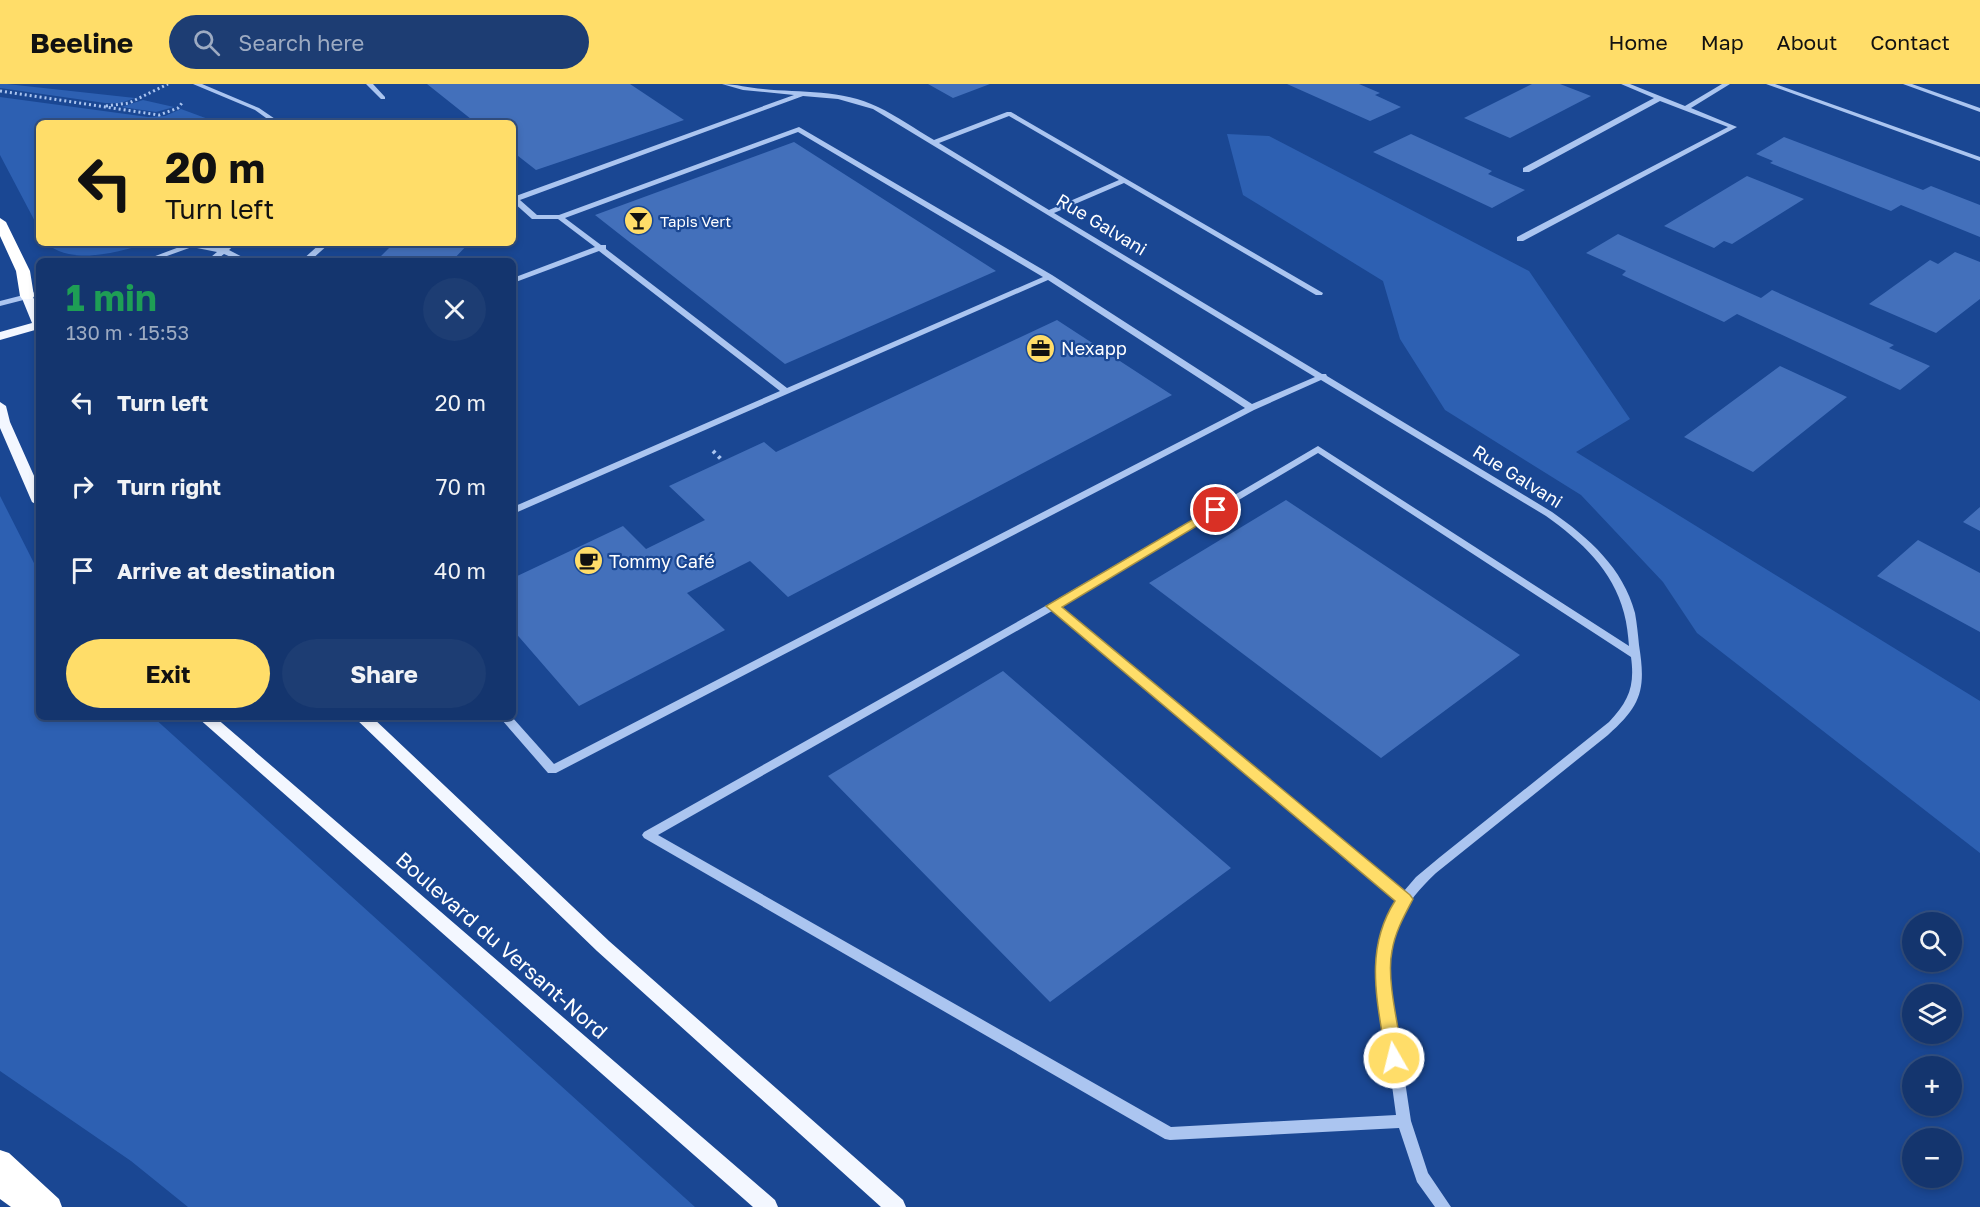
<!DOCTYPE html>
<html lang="en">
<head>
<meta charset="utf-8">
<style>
  body { margin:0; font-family:"Golos Text",sans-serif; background:#1d3d73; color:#f1f3f6; height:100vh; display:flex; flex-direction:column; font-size:22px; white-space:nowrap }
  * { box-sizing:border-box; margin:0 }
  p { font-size:20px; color:#9dabc2 }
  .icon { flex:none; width:33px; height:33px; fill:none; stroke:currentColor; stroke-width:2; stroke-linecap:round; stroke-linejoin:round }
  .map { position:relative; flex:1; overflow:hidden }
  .side { position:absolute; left:36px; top:174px; width:480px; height:462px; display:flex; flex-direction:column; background:#14356e; border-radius:9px; box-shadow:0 3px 9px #0003,0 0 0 2px #335081 }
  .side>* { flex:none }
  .guide { position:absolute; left:36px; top:36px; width:480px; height:126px; border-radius:9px; box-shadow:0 3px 9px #0003,0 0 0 2px #335081; background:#ffdd69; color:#111; overflow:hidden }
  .buttons { position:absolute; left:1902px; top:828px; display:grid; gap:12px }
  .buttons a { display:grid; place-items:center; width:60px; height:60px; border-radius:50%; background:#14356e; box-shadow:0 3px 9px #0003,0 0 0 2px #335081; font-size:30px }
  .pin { position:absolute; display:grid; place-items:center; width:51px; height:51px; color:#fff; margin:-26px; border:3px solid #fff; border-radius:50%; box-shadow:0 2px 6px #0007 }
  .me { position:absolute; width:66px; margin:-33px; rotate:352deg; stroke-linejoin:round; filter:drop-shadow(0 0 4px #0008) }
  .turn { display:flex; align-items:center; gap:21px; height:126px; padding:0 30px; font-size:27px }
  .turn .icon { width:78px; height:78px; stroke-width:2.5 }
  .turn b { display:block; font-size:42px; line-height:51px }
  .round { display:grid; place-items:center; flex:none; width:63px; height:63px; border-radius:32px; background:#1d3d73 }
  .summary { display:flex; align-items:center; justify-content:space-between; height:102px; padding:0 30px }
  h1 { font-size:36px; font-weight:700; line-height:45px; color:#1e9e55 }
  .action { display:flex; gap:12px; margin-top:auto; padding:12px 30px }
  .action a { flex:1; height:69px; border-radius:36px; background:#ffdd69; color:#111; font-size:24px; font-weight:700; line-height:69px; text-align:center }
  .action a+a { background:#1d3d73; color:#f1f3f6 }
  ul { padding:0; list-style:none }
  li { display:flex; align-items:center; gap:18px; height:84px; padding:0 30px }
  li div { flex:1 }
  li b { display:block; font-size:22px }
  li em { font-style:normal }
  header { display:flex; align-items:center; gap:36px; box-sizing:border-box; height:84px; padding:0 30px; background:#ffdd69; color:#111 }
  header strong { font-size:28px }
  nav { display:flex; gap:33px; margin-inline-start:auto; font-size:21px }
  .search { width:420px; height:54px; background:#1d3d73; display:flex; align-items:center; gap:15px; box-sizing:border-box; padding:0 21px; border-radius:33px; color:#9dabc2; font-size:22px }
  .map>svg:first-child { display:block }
  .green { fill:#2d60b2 }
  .building { fill:#4370bb }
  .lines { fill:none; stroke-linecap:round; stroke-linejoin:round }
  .path-far1 { stroke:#abc5f0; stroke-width:3; stroke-dasharray:2 3; stroke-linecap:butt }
  .path { stroke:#abc5f0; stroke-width:4; stroke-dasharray:3 4.5; stroke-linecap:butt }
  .minor { fill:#abc5f0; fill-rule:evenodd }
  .major { fill:#f3f7ff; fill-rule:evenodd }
  .highway { fill:#fff; fill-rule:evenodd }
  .route { fill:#ffdd69; stroke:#a69044; stroke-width:1.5 }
  .labels { text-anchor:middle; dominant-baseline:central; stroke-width:4.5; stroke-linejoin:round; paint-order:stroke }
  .far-poi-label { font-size:15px; fill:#fff; stroke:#1a4793; text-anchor:start }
  .street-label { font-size:18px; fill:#fff; stroke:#1a4793 }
  .poi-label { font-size:18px; fill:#fff; stroke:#1a4793; text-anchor:start }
  .near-street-label { font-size:21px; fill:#fff; stroke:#1a4793 }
</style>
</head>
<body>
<header>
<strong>Beeline</strong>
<div class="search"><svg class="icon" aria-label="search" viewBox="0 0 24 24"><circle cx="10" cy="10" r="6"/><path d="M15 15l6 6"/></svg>Search here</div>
<nav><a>Home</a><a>Map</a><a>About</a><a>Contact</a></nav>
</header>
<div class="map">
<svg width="1980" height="1123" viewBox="0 0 1980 1123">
  <rect width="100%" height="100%" fill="#1a4793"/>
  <!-- green -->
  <path class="green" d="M0,0H7L135,14L121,19H105L0,4Z
    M0,13L148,33L165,32L181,25L219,39H39V145L0,71Z
    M143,16L174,23L156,28L121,23Z
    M1227,50L1269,52L1529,187L1630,335L1576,368L1980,617V769L1697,549L1663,498L1581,411L1445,326L1400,255L1383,197L1243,111Z
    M46,159H148C120,168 71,182 46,159Z
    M0,412L39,489V633H153L695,1123H188L131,1077L0,987Z"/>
  <!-- building -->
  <path class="building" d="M427,0H630L684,36L536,86L513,68V39H476Z
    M928,0H990L953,14Z
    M1287,0H1359L1380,9L1375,11L1401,23L1370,37Z
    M1532,0H1560L1591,12L1510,54L1464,34Z
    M1411,50L1492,87L1488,90L1525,106L1492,124L1373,68Z
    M1784,53L1923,106L1931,102L1980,121V153L1901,121L1891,127L1770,79L1773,77L1756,70Z
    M794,58L996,187L785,280L595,131Z
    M1747,92L1804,115L1732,160L1724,157L1714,164L1664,142Z
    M1618,150L1761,214L1772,206L1894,261L1889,264L1930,282L1900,306L1737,230L1724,238L1622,191L1626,187L1586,169Z
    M394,159H469L452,177H376Z
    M1955,168L1980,178V215L1936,249L1869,220L1930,176L1938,180Z
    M1057,236L1172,311L788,513L750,477L687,509L725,546L579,622L513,546V494L623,442L646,465L705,436L669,402L764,358L776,368Z
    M1780,282L1847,313L1753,388L1684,353Z
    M1286,416L1520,571L1381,674L1149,499Z
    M1980,423V447L1963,438Z
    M1918,456L1980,489V548L1877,492Z
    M1003,587L1231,784L1050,918L828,692Z"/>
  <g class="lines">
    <!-- path-far1 -->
    <path class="path-far1" d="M0,7L159,31L178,24L182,19
      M106,22L129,19L168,0"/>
    <!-- path -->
    <path class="path" d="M713,367L723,377"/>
    <!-- minor -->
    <path class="minor" d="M193,0H202L259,24L281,39H273L255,26Z
      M366,0H373L385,13V15H381Z
      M722,0C736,0 749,4 763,5C801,9 842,5 878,23C897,32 915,45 934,56L1007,28H1011L1323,209L1322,211H1316L1124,99L1054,129L1322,290H1326L1327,292L1552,428C1589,454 1623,484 1635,529C1637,540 1638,551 1639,561C1646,605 1642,621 1608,651L1436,789C1403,820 1390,845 1389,891L1411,1037L1428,1089L1451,1123H1435L1417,1098L1399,1044L1170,1056L1165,1055L644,754L642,751L644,748L1049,520L1318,362L1629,562C1628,551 1627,540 1624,529C1613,486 1581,457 1546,432L1321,296L1254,326L556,689H548L502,636L501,633H512L554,680L1245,324L1048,196L513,430V423L780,307L599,167L513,199V194L595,163L558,135H532L513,118V113L794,11L743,6ZM803,12L838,15L873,25L1315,293L1252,320L1052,191L799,43L559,131H537L520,116ZM1009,32L1119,96L1049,126L939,59ZM798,48L1043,193L787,304L606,165V161H601L565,134ZM1318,369L1631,573C1635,602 1629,617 1609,638L1440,773L1416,793L1404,807L1060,522ZM1052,527L1397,816C1383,840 1377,863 1377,891L1396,1031L1171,1043L658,751Z
      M1621,0H1630L1685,22L1722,0H1730L1691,24L1737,43L1523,157H1517V153L1728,43L1660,17L1529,88H1523V84L1654,14Z
      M1766,0H1775L1980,73V77Z
      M1903,0H1912L1980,24V28Z
      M190,159H201L200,160L222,164L228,159H237L229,166L250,177H240L224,170L215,177H206L217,168L192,163L153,177H142Z
      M321,159H330L310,177H301Z
      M39,207V212L0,222V217Z"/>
    <!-- major -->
    <path class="major" d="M27,209C40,214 39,234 39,247L35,246L0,256V248L32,239L21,212Z
      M0,318L6,322L10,338L39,403V422L32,418L0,344Z
      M197,633H215L775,1116L778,1123H753Z
      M354,633H372L609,857L903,1116L906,1123H881L597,867Z"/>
    <!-- highway -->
    <path class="highway" d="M0,134L6,138L30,187L34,212L32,215H22L20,212L16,187L0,152Z
      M0,1066L9,1069L59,1115L62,1123H11L0,1115Z"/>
  </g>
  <!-- route -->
  <path class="route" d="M1216,422L1222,426L1220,428L1062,523L1410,811L1413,815C1404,832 1395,848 1392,867C1386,895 1399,944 1403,974L1400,979L1394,981L1388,979L1386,974C1378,919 1363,867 1395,817L1046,522Z"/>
  <!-- icons -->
  <defs>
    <symbol id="bar-disc" viewBox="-11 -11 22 22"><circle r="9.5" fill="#ffdd69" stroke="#1a4793"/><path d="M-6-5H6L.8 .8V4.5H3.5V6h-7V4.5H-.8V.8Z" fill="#111"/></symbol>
    <symbol id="office-disc" viewBox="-11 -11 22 22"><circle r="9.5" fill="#ffdd69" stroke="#1a4793"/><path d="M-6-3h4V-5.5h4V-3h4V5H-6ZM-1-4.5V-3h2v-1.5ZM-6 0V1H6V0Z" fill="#111"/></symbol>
    <symbol id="cafe-disc" viewBox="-11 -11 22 22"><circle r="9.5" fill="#ffdd69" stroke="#1a4793"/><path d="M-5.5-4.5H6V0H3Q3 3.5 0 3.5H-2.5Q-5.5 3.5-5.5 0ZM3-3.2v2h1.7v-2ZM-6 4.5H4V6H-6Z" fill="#111"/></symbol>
  </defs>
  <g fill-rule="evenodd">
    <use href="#bar-disc" x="622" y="120" width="33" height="33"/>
    <use href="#office-disc" x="1024" y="248" width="33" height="33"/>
    <use href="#cafe-disc" x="572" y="460" width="33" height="33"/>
  </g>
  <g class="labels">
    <!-- far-poi labels -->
    <g class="far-poi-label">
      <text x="660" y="137">Tapis Vert</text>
    </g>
    <!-- street labels -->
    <g class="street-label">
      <text transform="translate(1102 140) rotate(31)">Rue Galvani</text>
      <text transform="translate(1518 392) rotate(32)">Rue Galvani</text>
    </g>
    <!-- poi labels -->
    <g class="poi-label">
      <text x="1061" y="264">Nexapp</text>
      <text x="609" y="477">Tommy Café</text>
    </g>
    <!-- near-street labels -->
    <g class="near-street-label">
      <text transform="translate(502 861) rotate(41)">Boulevard du Versant-Nord</text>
    </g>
  </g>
</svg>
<div class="buttons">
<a><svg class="icon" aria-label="search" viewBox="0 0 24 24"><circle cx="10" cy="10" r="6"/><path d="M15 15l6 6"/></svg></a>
<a><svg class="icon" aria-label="layers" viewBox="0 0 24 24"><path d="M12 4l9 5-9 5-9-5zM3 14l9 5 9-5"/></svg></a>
<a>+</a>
<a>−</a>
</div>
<div class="pin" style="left:1216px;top:426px;background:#d93025"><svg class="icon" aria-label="arrive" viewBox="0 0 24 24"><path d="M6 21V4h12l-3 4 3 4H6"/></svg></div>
<svg class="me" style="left:1394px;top:974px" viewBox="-20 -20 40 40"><circle r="17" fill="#ffdd69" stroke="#fff" stroke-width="3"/><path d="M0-11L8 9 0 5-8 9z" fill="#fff"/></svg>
<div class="guide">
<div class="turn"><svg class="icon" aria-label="left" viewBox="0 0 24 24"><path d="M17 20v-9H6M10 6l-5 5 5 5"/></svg><div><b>20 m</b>Turn left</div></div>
</div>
<section class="side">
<div class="summary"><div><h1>1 min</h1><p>130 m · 15:53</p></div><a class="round"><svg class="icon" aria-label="close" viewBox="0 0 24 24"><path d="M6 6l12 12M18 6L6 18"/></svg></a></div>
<ul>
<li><svg class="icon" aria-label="left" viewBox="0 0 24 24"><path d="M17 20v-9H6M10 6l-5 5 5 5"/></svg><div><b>Turn left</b></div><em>20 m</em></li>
<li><svg class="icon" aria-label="right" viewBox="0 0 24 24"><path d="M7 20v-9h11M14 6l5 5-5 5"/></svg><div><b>Turn right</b></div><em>70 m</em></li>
<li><svg class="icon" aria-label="arrive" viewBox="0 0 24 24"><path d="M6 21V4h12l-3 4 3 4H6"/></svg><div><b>Arrive at destination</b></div><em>40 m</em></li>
</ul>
<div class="action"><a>Exit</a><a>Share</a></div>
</section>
</div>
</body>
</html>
